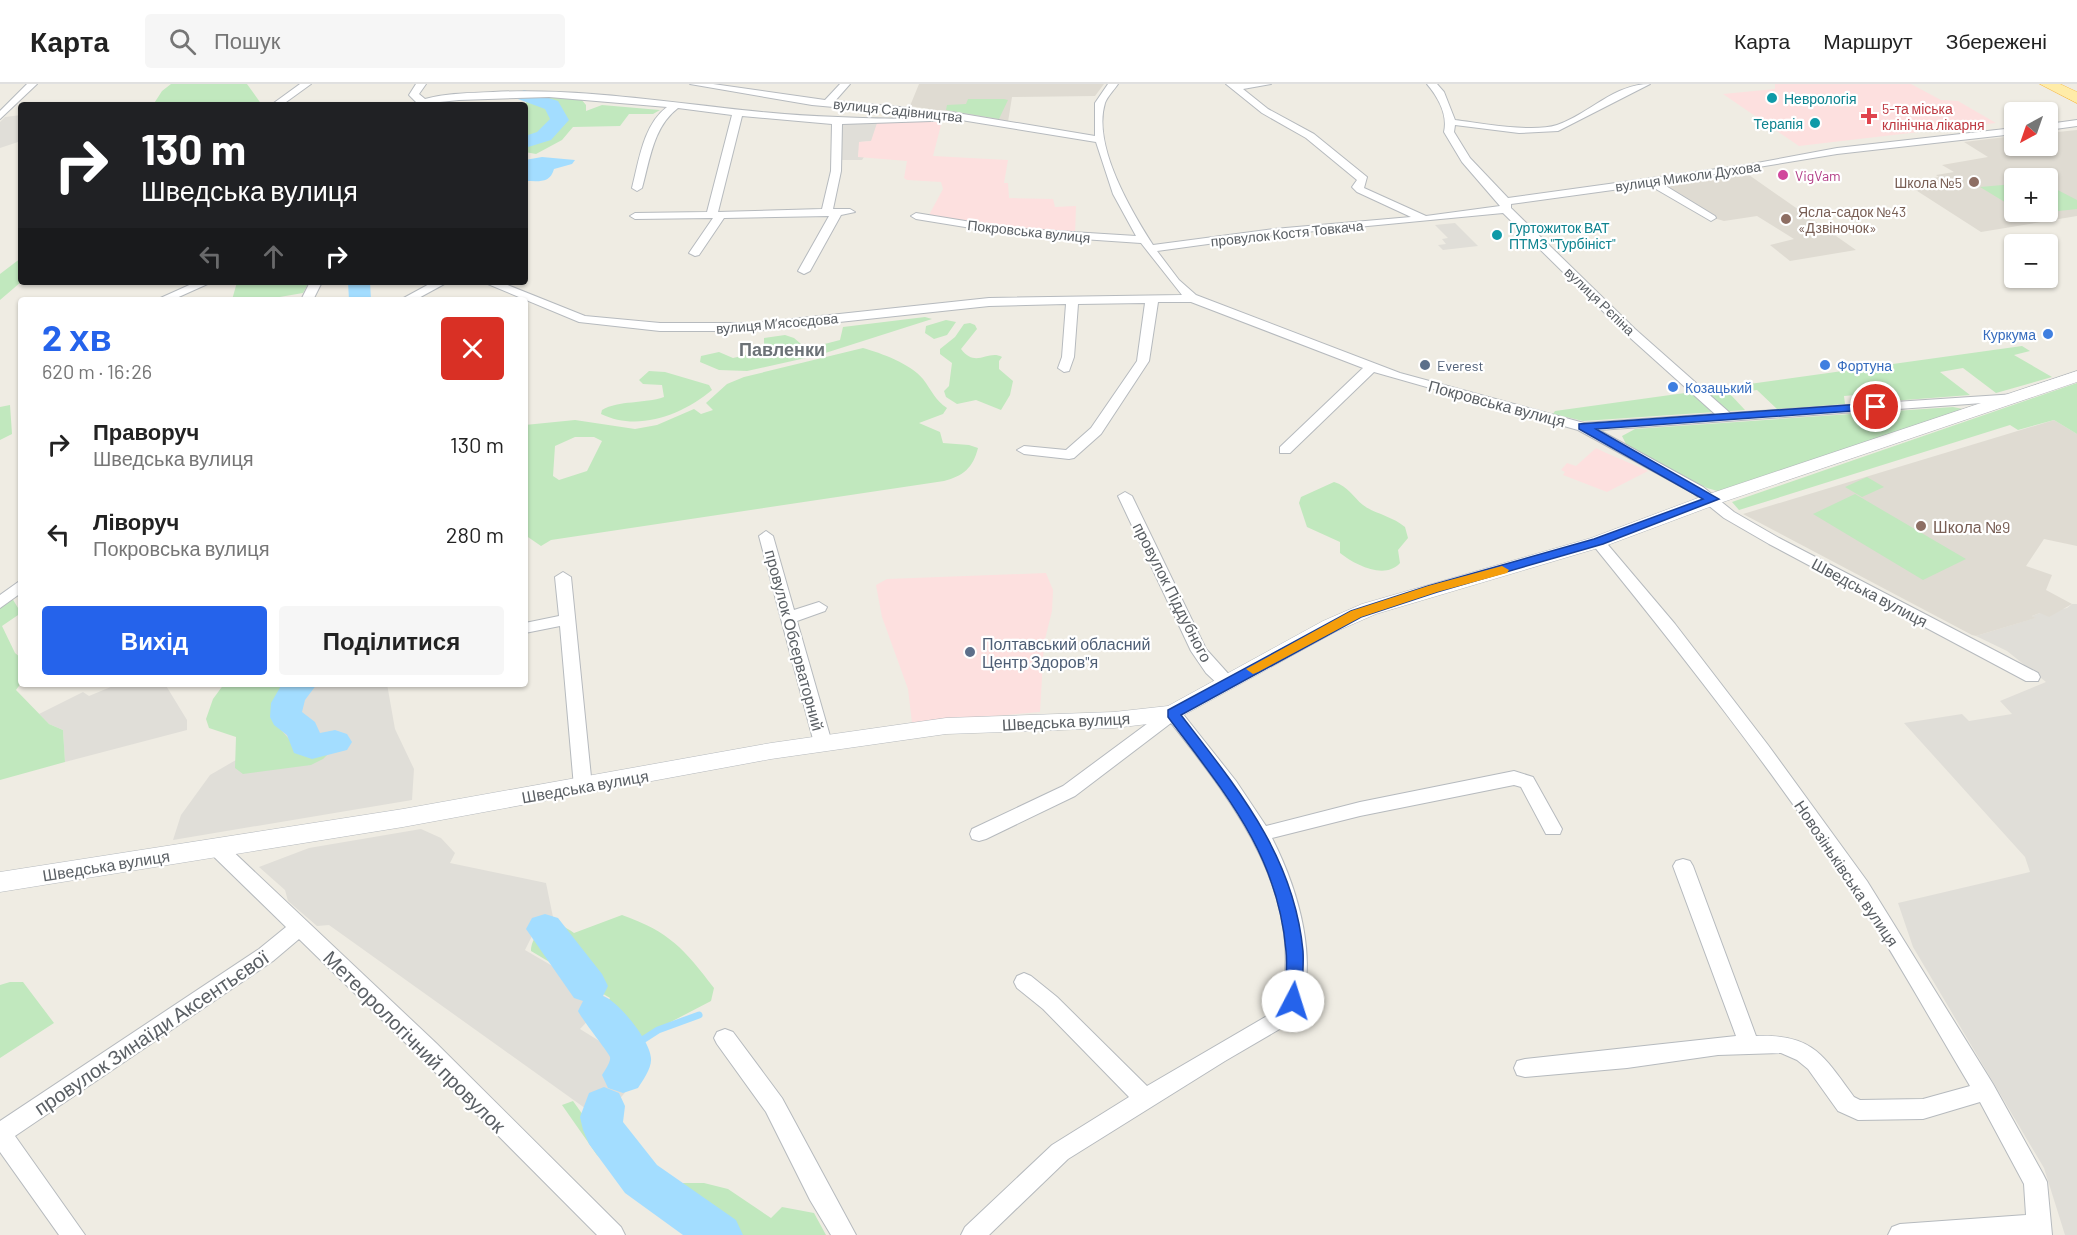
<!DOCTYPE html>
<html lang="uk">
<head>
<meta charset="utf-8">
<style>
  body { margin:0; font-family:Barlow,sans-serif; background:#f6f6f6; color:#222; height:100vh; display:flex; flex-direction:column; font-size:22px; white-space:nowrap }
  * { box-sizing:border-box; margin:0 }
  p { font-size:20px; color:#767676 }
  .icon { flex:none; width:33px; height:33px; fill:none; stroke:currentColor; stroke-width:2; stroke-linecap:round; stroke-linejoin:round }
  .map { position:relative; flex:1; overflow:hidden }
  .side { position:absolute; left:18px; top:213px; width:510px; height:390px; display:flex; flex-direction:column; background:#fff; border-radius:6px; box-shadow:0 2px 4px #0004 }
  .side>* { flex:none }
  .hud { position:absolute; left:18px; top:18px; width:510px; height:183px; border-radius:6px; box-shadow:0 2px 4px #0004; background:#202124; color:#fff; overflow:hidden }
  .needle { width:39px; rotate:220deg }
  .buttons { position:absolute; left:2004px; top:18px; display:grid; gap:12px }
  .buttons a { display:grid; place-items:center; width:54px; height:54px; border-radius:6px; background:#fff; box-shadow:0 2px 4px #0004; font-size:30px }
  .pin { position:absolute; display:grid; place-items:center; width:51px; height:51px; color:#fff; margin:-26px; border:3px solid #fff; border-radius:50%; box-shadow:0 2px 6px #0007 }
  .me { position:absolute; width:66px; margin:-33px; rotate:5deg; stroke-linejoin:round; filter:drop-shadow(0 0 4px #0008) }
  .turn { display:flex; align-items:center; gap:21px; height:126px; padding:0 24px; font-size:27px }
  .turn .icon { width:78px; height:78px; stroke-width:2.5 }
  .turn b { display:block; font-size:42px; line-height:51px }
  .lanes { display:flex; align-items:center; height:57px; padding:0 24px; background:#0003; justify-content:center; gap:30px; direction:ltr }
  .lanes .off { opacity:.35 }
  .round { display:grid; place-items:center; flex:none; width:63px; height:63px; border-radius:6px; background:#f6f6f6 }
  .overview { display:flex; align-items:center; justify-content:space-between; height:102px; padding:0 24px }
  h1 { font-size:36px; font-weight:700; line-height:45px; color:#2563eb }
  .button { display:flex; gap:12px; margin-top:auto; padding:12px 24px }
  .button a { flex:1; height:69px; border-radius:6px; background:#2563eb; color:#fff; font-size:24px; font-weight:700; line-height:69px; text-align:center }
  .button a+a { background:#f6f6f6; color:#222 }
  ul { padding:0; list-style:none }
  li { display:flex; align-items:center; gap:18px; height:90px; padding:0 24px }
  li div { flex:1 }
  li b { display:block; font-size:22px }
  li em { font-style:normal }
  header { display:flex; align-items:center; gap:36px; box-sizing:border-box; height:84px; padding:0 30px; background:#fff; border-bottom:2px solid #e0e0e0 }
  header strong { font-size:28px }
  nav { display:flex; gap:33px; margin-inline-start:auto; font-size:21px }
  .search { width:420px; height:54px; background:#f6f6f6; display:flex; align-items:center; gap:15px; box-sizing:border-box; padding:0 21px; border-radius:6px; color:#767676; font-size:22px }
  .map>svg:first-child { display:block }
  .industrial { fill:#e0ded8 }
  .education { fill:#dfdbd2; fill-rule:evenodd }
  .medical { fill:#fde0df }
  .green { fill:#c1e8be; fill-rule:evenodd }
  .water { fill:#a3ddff }
  .lines { fill:none; stroke-linecap:round; stroke-linejoin:round }
  .stream { stroke:#a3ddff; stroke-width:7 }
  .river { fill:#a3ddff; fill-rule:evenodd }
  .minor-casing { stroke:#b6babe; stroke-width:2 }
  .tertiary-casing { stroke:#b6babe; stroke-width:1 }
  .primary-casing { stroke:#f9c052; stroke-width:1 }
  .minor { fill:#fff; fill-rule:evenodd }
  .tertiary { fill:#fff; fill-rule:evenodd }
  .primary { fill:#ffeca8; fill-rule:evenodd }
  .route { fill:#2563eb; stroke:#184099; stroke-width:1.5 }
  .slow { fill:#f59e0b }
  .culture-dot { fill:#0f9aa8; stroke:#fff; stroke-width:2 }
  .health-dot { fill:#e0444e; stroke:#fff; stroke-width:2 }
  .hotel-dot { fill:#d1479c; stroke:#fff; stroke-width:2 }
  .education-dot { fill:#8d6e63; stroke:#fff; stroke-width:2 }
  .shop-dot { fill:#3f7fe0; stroke:#fff; stroke-width:2 }
  .service-dot { fill:#5c6f8a; stroke:#fff; stroke-width:2 }
  .labels { text-anchor:middle; dominant-baseline:central; stroke-width:4.5; stroke-linejoin:round; paint-order:stroke }
  .far-culture-label { font-size:14px; fill:#0d838f; stroke:#fff; text-anchor:start }
  .far-health-label { font-size:14px; fill:#be3a42; stroke:#fff; text-anchor:start }
  .far-street-label { font-size:14px; fill:#5b6065; stroke:#fff }
  .far-hotel-label { font-size:14px; fill:#b23c85; stroke:#fff; text-anchor:start }
  .far-education-label { font-size:14px; fill:#785e54; stroke:#fff; text-anchor:end }
  .far-shop-label { font-size:14px; fill:#366cbe; stroke:#fff; text-anchor:start }
  .far-service-label { font-size:14px; fill:#4e5e75; stroke:#fff; text-anchor:start }
  .street-label { font-size:16px; fill:#5b6065; stroke:#fff }
  .education-label { font-size:16px; fill:#785e54; stroke:#fff; text-anchor:start }
  .service-label { font-size:16px; fill:#4e5e75; stroke:#fff; text-anchor:start }
  .far-district-label { font-size:18px; font-weight:bold; fill:#6c7277; stroke:#fff }
  .near-street-label { font-size:20px; fill:#5b6065; stroke:#fff }
</style>
</head>
<body>
<header>
<strong>Карта</strong>
<div class="search"><svg class="icon" aria-label="search" viewBox="0 0 24 24"><circle cx="10" cy="10" r="6"/><path d="M15 15l6 6"/></svg>Пошук</div>
<nav><a>Карта</a><a>Маршрут</a><a>Збережені</a></nav>
</header>
<div class="map">
<svg width="2077" height="1151" viewBox="0 0 2077 1151">
  <rect width="100%" height="100%" fill="#efece3"/>
  <!-- industrial -->
  <path class="industrial" d="M21,31V57L0,64V38L5,33Z
    M845,39H877L892,55L860,58L858,73H864L862,76H840L842,56L839,53L841,42Z
    M1455,139L1478,162L1443,166L1438,161L1446,160L1442,155L1448,154L1435,141Z
    M2072,520H2077V1151H2065L2044,1084L1913,863L1898,819L2030,788L2025,773L1904,639L1962,630L1969,637L2012,630L2000,617L2046,598L2007,567L1976,552L2035,534L2032,532L2040,529L2067,524Z
    M118,600H165L187,636V646L65,678L63,646L49,640L39,630L83,608L89,612Z
    M226,600H387L395,645L414,685L412,716L173,756L181,731L210,691L248,669Z
    M421,745L441,754L455,769L450,779L546,799L553,833L535,846L525,866L609,915L580,945L630,976L618,990L633,999L612,1024L602,1018L589,1027L329,841L317,842L288,817L285,806L259,783L309,764Z"/>
  <!-- education -->
  <path class="education" d="M919,0H1104L1095,12L1012,13L1008,38L910,22Z
    M2077,46V132L1981,148L1911,103L1937,100L1929,95L1939,93L1936,91L1954,88L1942,81L1988,73L1964,58L2014,52V62H2048V49ZM2014,94H2048V128H2014Z
    M1749,91L1856,166L1790,177L1770,161L1794,155L1757,132L1724,137L1714,134L1665,101Z
    M2054,336L2077,350V462L2044,455L2026,482L2052,491L2046,506L2072,520L2049,533L2040,529L2032,532L2036,534L1976,552L1972,551L1743,430Z"/>
  <!-- medical -->
  <path class="medical" d="M1775,0H1911L1941,16L1958,17L1996,39L1799,62L1723,10L1775,5Z
    M942,37L933,72L1008,76L1004,99H1008L1009,114L1053,115L1055,123L1076,122L1075,152L1009,145L929,131L943,105L941,98L907,96L904,94L907,77L858,73L859,58L871,57L877,39Z
    M1596,364L1604,368L1648,387L1607,408L1563,391L1565,388L1561,386L1567,379L1576,382Z
    M1046,489L1053,506L1052,527L1044,559L1040,628L912,639L908,605L882,533L876,501L887,495Z"/>
  <!-- green -->
  <path class="green" d="M171,0H247L262,21H153L162,7Z
    M548,11L581,15L586,21V27L602,21L660,26L653,30H629L620,42L573,43L562,56L536,70L525,68L523,21L528,17Z
    M968,15H1004L1008,16L999,35L946,26L947,21L966,20Z
    M2014,100V119L2008,120L1980,103Z
    M2048,101L2077,116V125L2040,129L2036,128H2048Z
    M21,174V198L0,216V190Z
    M237,198H309L303,209L262,216H232Z
    M925,233L932,235L819,271L747,287L719,286L700,278L701,272L719,268L733,274L764,267V254L785,251L794,254L801,260L813,263L840,256L843,243Z
    M946,236L956,238L947,251L934,255L925,249L926,242Z
    M970,239L975,241L977,245L961,265C976,285 988,265 1002,273L999,277V285L1013,297L1010,311L1001,326L976,316L957,320L946,313L944,307L949,302L952,279L940,270V265L955,253L964,240Z
    M2022,262L2030,267L2014,271L2052,293L1996,309L1963,284L1940,288L1970,311L1892,317L1880,309L1844,312L1845,320L1777,325L1757,306L1730,310L1745,326L1583,337L1553,330L1555,327Z
    M863,264C881,269 911,280 923,295C932,307 935,316 947,324L943,330L919,339L940,348L943,359L969,361L978,364C973,384 963,392 944,397L551,456L541,462L525,451V341L575,336L635,345L657,341L694,325L701,330L713,326L706,319L727,300L744,293ZM575,353H594L602,357L587,387L559,396L553,392L555,362Z
    M649,287L665,288L709,301L712,306C682,331 638,348 601,330L602,326C619,316 644,320 664,313L662,301L643,300L639,296Z
    M2077,299V350L2054,336L2018,346L2010,341L1739,426L1732,418Z
    M10,321L12,350L0,356V323Z
    M1953,323L1963,325L1721,408L1707,404L1627,362L1622,352L1635,345Z
    M1867,393L1884,403L1862,413L1845,403Z
    M1334,398C1348,402 1353,413 1363,421C1373,429 1392,432 1405,443L1408,454L1398,466L1400,479C1385,496 1355,481 1340,469V458L1307,443L1299,419L1301,413Z
    M1855,410L1966,475L1923,496L1813,430Z
    M12,514L21,529L2,542L15,569L21,574V599L16,606L49,640L63,646L65,678L0,696V524Z
    M224,600H292L274,622L271,632C279,643 291,661 305,666C312,669 320,666 328,670L323,675L311,681L243,690L235,684L236,653L209,644L206,635L213,615Z
    M622,831C670,848 684,865 714,904L711,917L640,954L638,968L627,971L601,947L598,935L610,914L531,867C531,853 546,836 560,841C565,843 570,846 574,849Z
    M10,898H23L54,939L0,974V901Z
    M573,1017L588,1038L610,1041L651,1088L673,1099H704L728,1105L771,1134L782,1123L814,1129L826,1151H705L659,1120L597,1071L562,1021Z"/>
  <!-- water -->
  <path class="water" d="M542,73L575,76L572,80L554,85C550,100 538,97 525,97V76Z"/>
  <g class="lines">
    <!-- stream -->
    <path class="stream" d="M630,964L658,946L699,931"/>
    <!-- river -->
    <path class="river" d="M524,6L558,17L569,36L551,56L525,64V52L537,48L550,35L545,25L518,15L515,11Z
      M348,198H370L371,216H349Z
      M282,600H317L305,616L302,628L315,638L320,649L335,646L347,650L352,658L347,666L312,675L294,669L287,651L274,641L270,633L271,619Z
      M545,830L558,834L602,890L608,902L603,912C618,917 650,956 651,974C652,984 643,996 638,1004L623,1009L608,1004L602,991C605,986 611,978 610,973C609,969 583,937 578,927L583,917L574,914L526,845L532,834Z
      M604,1003L619,1009L625,1022L623,1038L657,1081L736,1136L743,1151H683L625,1109L589,1060L583,1046L580,1033L589,1009Z"/>
    <defs>
      <path id="minor" d="M27,0H37L0,35V27Z
        M300,0H311L282,21H271Z
        M416,0H426L419,10L425,15C447,9 470,9 493,8C609,2 723,30 838,33C867,34 927,38 951,28L1095,52V19L1108,0H1118C1114,6 1107,13 1105,19C1092,61 1131,127 1153,161L1274,145L1411,133L1357,108L1352,103L1357,96L1306,54L1262,29L1226,0H1271L1243,5L1268,25L1314,50L1367,93L1364,104L1426,132L1500,122L1462,78L1444,48C1448,31 1438,13 1427,0H1437L1444,8L1455,36C1481,39 1532,49 1557,41C1589,30 1614,0 1650,0L1558,47L1519,49L1455,41L1454,48L1470,74L1508,114L1746,81L1837,64L2014,44V50L1837,70L1661,99L1715,132L1716,134L1711,137L1649,101L1511,120V124L1635,245L1730,329L2016,310V316L2011,317L1599,346L1703,403L1734,428L1779,454L2038,589L2040,593L2038,597H2026L1769,460L1724,434L1693,409L1578,346L1374,288L1290,369H1280V363L1363,284L1191,218H1158L1149,277L1101,350L1074,374L1069,375L1024,370L1017,366L1024,362L1066,366L1091,344L1137,277L1145,219L1078,220L1074,273L1069,287L1064,288L1058,284L1062,273L1066,220L989,222L755,247H660L579,238L483,198H500L585,232L660,239H755L989,214L1182,211L1141,159L1008,150L916,135L911,132L916,129L1008,144L1136,152L1113,110L1096,58L961,36L842,40L841,87L833,125H850L855,128L841,131L810,187L804,190L798,187L829,132L724,134L699,171L695,172L689,169L713,134L635,135L630,132L635,129L707,128L732,31L678,24C653,43 650,76 642,104L637,107L632,104C639,77 643,41 667,23L549,13L459,16L411,21L416,18L409,11ZM742,32L832,40L831,87L822,125L718,128ZM1503,129L1627,251L1715,330L1584,339L1400,289L1196,211L1179,196L1157,167L1274,151Z
        M690,0H713L825,16L840,0H850L835,17L910,24L915,27L910,30L812,21Z
        M2077,36V42L2048,46V40Z
        M196,198H212L172,216H156Z
        M310,198H322L313,216H301Z
        M433,198H448L415,216H400Z
        M1125,408L1132,412L1206,565L1233,595L1235,599L1233,603H1221L1206,589L1191,567L1118,412Z
        M766,447L773,452L794,526L819,518L827,523L825,527L797,537L832,659L829,663H817L814,659L759,452Z
        M1598,453L1603,455L1675,540L1768,661L1867,797L1993,1000L2043,1090L2047,1098L2052,1151H1888L1892,1143L1900,1140L2026,1131L2024,1100L1980,1018L1923,1035L1858,1036L1838,1027L1808,985L1797,976L1781,969L1718,971L1627,984L1525,993L1517,991L1514,984L1517,977L1525,975L1736,952L1673,782L1676,777L1683,775L1690,777L1693,782L1756,952C1813,950 1823,971 1854,1013L1860,1016L1923,1015L1970,1002C1931,937 1894,870 1853,807C1773,687 1684,573 1593,461L1590,458Z
        M563,488L571,493L592,703L589,708H577L574,703L560,542L525,549V539L559,532L555,493Z
        M21,496V509L0,524V511Z
        M1173,623L1179,625L1236,697L1266,742L1360,718L1514,687L1533,693L1562,745L1560,750H1546L1521,703L1514,701L1360,732L1272,754C1298,805 1322,882 1295,936L1225,977L1068,1075L989,1151H961L965,1143L1052,1061L1129,1013L1043,925L1017,904L1014,898L1017,892L1024,889L1031,892L1057,913L1147,1002L1279,925C1309,815 1234,719 1171,639L1075,712L986,755L979,757L972,755L970,750L972,745L1063,702L1167,625Z
        M216,756L223,758L436,959L621,1143L625,1151H597L420,973L299,855L273,877L15,1052L85,1151H59L0,1068V1037L259,865L286,843L209,768L207,763L209,758Z
        M725,945L733,948L782,1014L856,1151H831L810,1116L766,1028L717,960L714,954L717,948Z"/>
      <path id="tertiary" d="M2077,287V298L1720,419L1605,462L1376,530L1337,547L1173,637L1114,644L946,650L771,675L403,743L0,808V788L403,725L771,659L946,634L1114,628L1168,622L1323,537L1362,520L1591,454L1706,411Z"/>
      <path id="primary" d="M2040,0H2060L2077,8V19Z"/>
    </defs>
    <!-- minor casing -->
    <use href="#minor" class="minor-casing"/>
    <!-- tertiary casing -->
    <use href="#tertiary" class="tertiary-casing"/>
    <!-- primary casing -->
    <use href="#primary" class="primary-casing"/>
    <!-- minor -->
    <use href="#minor" class="minor"/>
    <!-- tertiary -->
    <use href="#tertiary" class="tertiary"/>
    <!-- primary -->
    <use href="#primary" class="primary"/>
  </g>
  <!-- route -->
  <path class="route" d="M1876,319L1880,320V325L1596,345L1719,415L1603,460L1437,508L1361,533L1181,631C1237,704 1294,771 1303,867C1304,883 1302,901 1301,917L1299,922L1293,924L1286,922L1284,917C1285,901 1288,883 1286,867C1278,769 1223,707 1168,633V626L1351,527L1428,502L1594,455L1703,415L1579,345V340Z"/>
  <!-- slow -->
  <path class="slow" d="M1502,482L1509,486L1507,489L1437,508L1361,533L1258,588L1253,590L1246,585L1351,527L1428,502Z"/>
  <!-- markers -->
  <g class="culture-dot">
    <circle cx="1772" cy="14" r="6"/>
    <circle cx="1815" cy="39" r="6"/>
    <circle cx="1497" cy="151" r="6"/>
  </g>
  <path class="health-dot" d="M1866 23h6v6h6v6h-6v6h-6v-6h-6v-6h6z"/>
  <circle class="hotel-dot" cx="1783" cy="91" r="6"/>
  <g class="education-dot">
    <circle cx="1974" cy="98" r="6"/>
    <circle cx="1786" cy="135" r="6"/>
    <circle cx="1921" cy="442" r="6"/>
  </g>
  <g class="shop-dot">
    <circle cx="2048" cy="250" r="6"/>
    <circle cx="1825" cy="281" r="6"/>
    <circle cx="1673" cy="303" r="6"/>
  </g>
  <g class="service-dot">
    <circle cx="1425" cy="281" r="6"/>
    <circle cx="970" cy="568" r="6"/>
  </g>
  <g class="labels">
    <!-- far-culture labels -->
    <g class="far-culture-label">
      <text x="1784" y="14">Неврологія</text>
      <text x="1803" y="39" text-anchor="end">Терапія</text>
      <text x="1509" y="143">Гуртожиток ВАТ<tspan x="1509" dy="16">ПТМЗ "Турбініст"</tspan></text>
    </g>
    <!-- far-health labels -->
    <g class="far-health-label">
      <text x="1882" y="24">5-та міська<tspan x="1882" dy="16">клінічна лікарня</tspan></text>
    </g>
    <!-- far-street labels -->
    <g class="far-street-label">
      <text transform="translate(898 26) rotate(6)">вулиця Садівництва</text>
      <text transform="translate(1688 92) rotate(-8)">вулиця Миколи Духова</text>
      <text transform="translate(1029 147) rotate(6)">Покровська вулиця</text>
      <text transform="translate(1287 149) rotate(-6)">провулок Костя Товкача</text>
      <text transform="translate(1600 217) rotate(44)">вулиця Рєпіна</text>
      <text transform="translate(777 239) rotate(-5)">вулиця Мʼясоєдова</text>
    </g>
    <!-- far-hotel labels -->
    <g class="far-hotel-label">
      <text x="1795" y="91">VigVam</text>
    </g>
    <!-- far-education labels -->
    <g class="far-education-label">
      <text x="1962" y="98">Школа №5</text>
      <text x="1798" y="127" text-anchor="start">Ясла-садок №43<tspan x="1798" dy="16">«Дзвіночок»</tspan></text>
    </g>
    <!-- far-shop labels -->
    <g class="far-shop-label">
      <text x="2036" y="250" text-anchor="end">Куркума</text>
      <text x="1837" y="281">Фортуна</text>
      <text x="1685" y="303">Козацький</text>
    </g>
    <!-- far-service labels -->
    <g class="far-service-label">
      <text x="1437" y="281">Everest</text>
    </g>
    <!-- street labels -->
    <g class="street-label">
      <text transform="translate(1497 319) rotate(15)">Покровська вулиця</text>
      <text transform="translate(1173 508) rotate(63)">провулок Піддубного</text>
      <text transform="translate(1870 508) rotate(28)">Шведська вулиця</text>
      <text transform="translate(795 556) rotate(75)">провулок Обсерваторний</text>
      <text transform="translate(1066 637) rotate(-3)">Шведська вулиця</text>
      <text transform="translate(585 702) rotate(-10)">Шведська вулиця</text>
      <text transform="translate(106 781) rotate(-9)">Шведська вулиця</text>
      <text transform="translate(1847 789) rotate(56)">Новозіньківська вулиця</text>
    </g>
    <!-- education labels -->
    <g class="education-label">
      <text x="1933" y="442">Школа №9</text>
    </g>
    <!-- service labels -->
    <g class="service-label">
      <text x="982" y="559">Полтавський обласний<tspan x="982" dy="18">Центр Здоров"я</tspan></text>
    </g>
    <!-- far-district labels -->
    <g class="far-district-label">
      <text x="782" y="265">Павленки</text>
    </g>
    <!-- near-street labels -->
    <g class="near-street-label">
      <text transform="translate(151 948) rotate(-34)">провулок Зинаїди Аксентьєвої</text>
      <text transform="translate(415 957) rotate(45)">Метеорологічний провулок</text>
    </g>
  </g>
</svg>
<div class="buttons">
<a><svg class="needle" viewBox="-14 -14 28 28"><path d="M0-13l5 13h-10z" fill="#e53935"/><path d="M0 13l5-13h-10z" fill="#767676"/></svg></a>
<a>+</a>
<a>−</a>
</div>
<div class="pin" style="left:1876px;top:323px;background:#d93025"><svg class="icon" aria-label="arrive" viewBox="0 0 24 24"><path d="M6 21V4h12l-3 4 3 4H6"/></svg></div>
<svg class="me" style="left:1293px;top:917px" viewBox="-20 -20 40 40"><circle r="19" fill="#fff"/><path d="M0-13L10 11 0 6-10 11z" fill="#2563eb"/></svg>
<div class="hud">
<div class="turn"><svg class="icon" aria-label="right" viewBox="0 0 24 24"><path d="M7 20v-9h11M14 6l5 5-5 5"/></svg><div><b>130 m</b>Шведська вулиця</div></div>
<div class="lanes"><svg class="icon off" aria-label="left" viewBox="0 0 24 24"><path d="M17 20v-9H6M10 6l-5 5 5 5"/></svg><svg class="icon off" aria-label="ahead" viewBox="0 0 24 24"><path d="M12 20V5M6 11l6-6 6 6"/></svg><svg class="icon" aria-label="right" viewBox="0 0 24 24"><path d="M7 20v-9h11M14 6l5 5-5 5"/></svg></div>
</div>
<section class="side">
<div class="overview"><div><h1>2 хв</h1><p>620 m · 16:26</p></div><a class="round" style="background:#d93025;color:#fff"><svg class="icon" aria-label="close" viewBox="0 0 24 24"><path d="M6 6l12 12M18 6L6 18"/></svg></a></div>
<ul>
<li><svg class="icon" aria-label="right" viewBox="0 0 24 24"><path d="M7 20v-9h11M14 6l5 5-5 5"/></svg><div><b>Праворуч</b><p>Шведська вулиця</p></div><em>130 m</em></li>
<li><svg class="icon" aria-label="left" viewBox="0 0 24 24"><path d="M17 20v-9H6M10 6l-5 5 5 5"/></svg><div><b>Ліворуч</b><p>Покровська вулиця</p></div><em>280 m</em></li>
</ul>
<div class="button"><a>Вихід</a><a>Поділитися</a></div>
</section>
</div>
</body>
</html>
